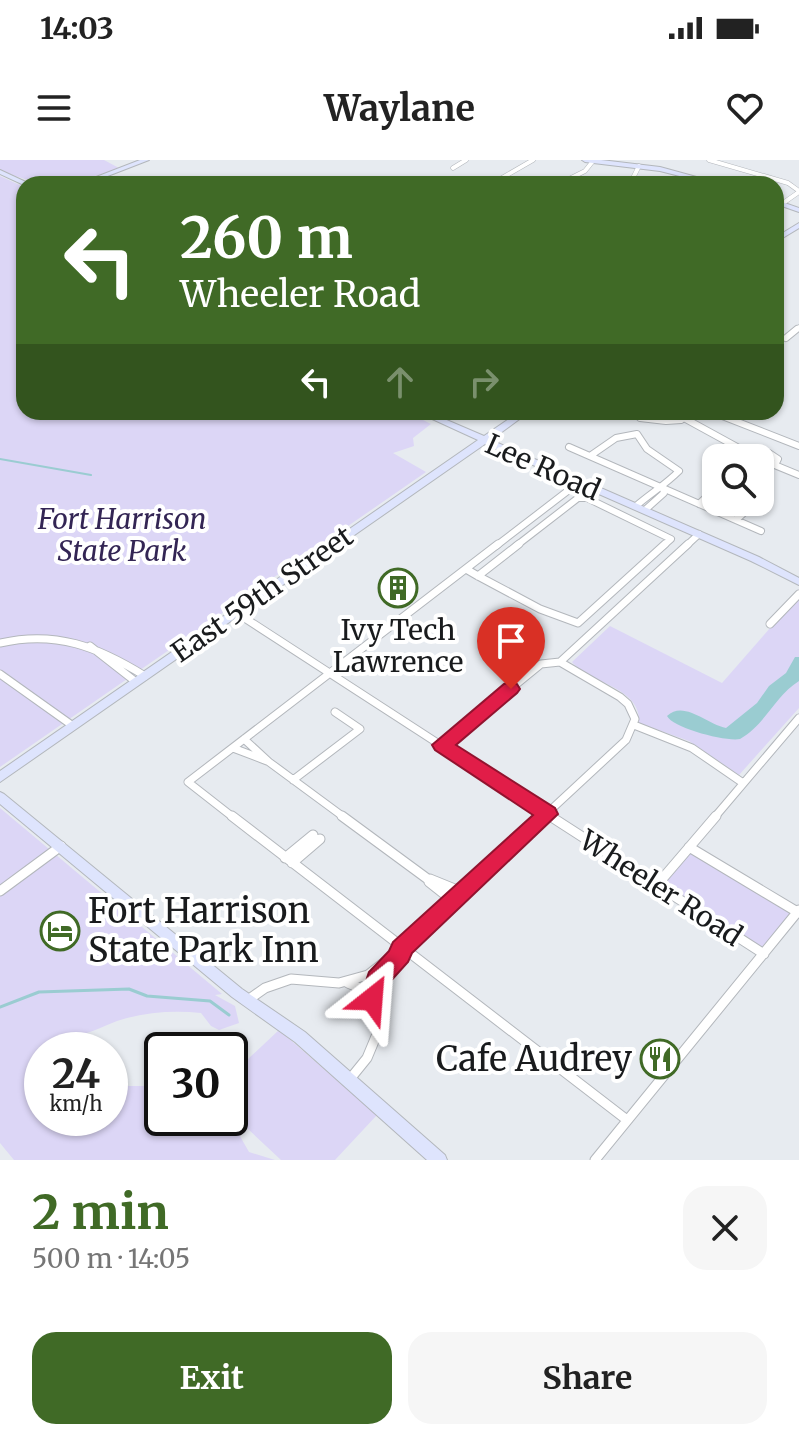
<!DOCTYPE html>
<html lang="en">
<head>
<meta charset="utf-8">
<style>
  body { margin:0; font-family:Merriweather,serif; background:#f6f6f6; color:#222; height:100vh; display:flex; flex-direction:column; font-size:30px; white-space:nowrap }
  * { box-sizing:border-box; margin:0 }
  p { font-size:26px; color:#767676 }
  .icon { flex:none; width:44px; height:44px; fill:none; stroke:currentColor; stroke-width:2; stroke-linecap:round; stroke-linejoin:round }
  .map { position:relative; height:1000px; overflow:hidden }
  .drawer { display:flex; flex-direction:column; background:#fff; flex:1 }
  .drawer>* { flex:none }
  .guide { position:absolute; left:16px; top:16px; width:768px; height:244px; border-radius:24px; box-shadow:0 2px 6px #0004; background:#406a26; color:#fff; overflow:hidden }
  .tools { position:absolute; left:702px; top:284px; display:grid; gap:16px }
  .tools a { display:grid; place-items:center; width:72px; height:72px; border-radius:16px; background:#fff; box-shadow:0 2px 6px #0004; font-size:40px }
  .speed { position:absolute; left:24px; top:872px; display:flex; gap:16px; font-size:40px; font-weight:700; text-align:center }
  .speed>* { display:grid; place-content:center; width:104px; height:104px; border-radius:50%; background:#fff; box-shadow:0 2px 6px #0004; line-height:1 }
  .speed small { font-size:20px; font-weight:400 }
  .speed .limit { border:4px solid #111; border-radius:12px; background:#fff; color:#111 }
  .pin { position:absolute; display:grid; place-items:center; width:68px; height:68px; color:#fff; margin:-82px -34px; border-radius:50% 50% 50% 0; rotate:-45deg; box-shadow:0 0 8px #0007 }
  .pin .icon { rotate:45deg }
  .me { position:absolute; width:88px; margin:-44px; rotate:28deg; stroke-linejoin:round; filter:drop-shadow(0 0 6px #0008) }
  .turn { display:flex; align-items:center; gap:28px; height:168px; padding:0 32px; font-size:36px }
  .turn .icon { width:104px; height:104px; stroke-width:2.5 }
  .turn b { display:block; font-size:56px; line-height:68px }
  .lanes { display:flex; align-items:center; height:76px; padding:0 32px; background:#0003; justify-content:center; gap:40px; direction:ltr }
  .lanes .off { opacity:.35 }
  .round { display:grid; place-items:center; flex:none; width:84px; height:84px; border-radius:24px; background:#f6f6f6 }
  .summary { display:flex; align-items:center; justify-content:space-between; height:136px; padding:0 32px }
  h1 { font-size:48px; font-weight:700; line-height:60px; color:#406a26 }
  .button { display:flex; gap:16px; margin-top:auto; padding:16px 32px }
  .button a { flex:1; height:92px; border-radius:24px; background:#406a26; color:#fff; font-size:32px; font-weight:700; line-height:92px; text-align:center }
  .button a+a { background:#f6f6f6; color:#222 }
  .status { display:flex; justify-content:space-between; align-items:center; height:56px; padding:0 40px; background:#fff; direction:ltr }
  .status svg { height:22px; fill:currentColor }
  header { display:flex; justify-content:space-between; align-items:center; height:104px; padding:0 32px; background:#fff; font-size:36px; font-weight:700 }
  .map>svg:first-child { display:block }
  .green { fill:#dcd6f6 }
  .water { fill:#9accd1 }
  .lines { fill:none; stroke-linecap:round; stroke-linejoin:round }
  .stream-far1 { stroke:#9accd1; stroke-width:2 }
  .stream { stroke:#9accd1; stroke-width:3 }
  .street-far3-casing { stroke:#b3b7bc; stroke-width:5 }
  .street-far2-casing { stroke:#b3b7bc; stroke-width:8 }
  .street-far1-casing { stroke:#b3b7bc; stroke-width:9 }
  .street-casing { stroke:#b3b7bc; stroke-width:11 }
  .secondary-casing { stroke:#b3b7bc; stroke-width:2 }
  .street-far3 { stroke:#fff; stroke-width:4 }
  .street-far2 { stroke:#fff; stroke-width:6 }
  .street-far1 { stroke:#fff; stroke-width:7 }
  .street { stroke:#fff; stroke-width:9 }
  .secondary { fill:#dee4fd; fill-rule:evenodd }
  .route { fill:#e11d48; stroke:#92132f; stroke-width:2 }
  .labels { text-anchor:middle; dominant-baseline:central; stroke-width:8; stroke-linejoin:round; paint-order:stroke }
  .street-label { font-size:28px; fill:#191b1d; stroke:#fff }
  .park-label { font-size:28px; font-style:italic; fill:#332554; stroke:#fff }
  .poi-label { font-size:28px; fill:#191b1d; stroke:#fff }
  .near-poi-label { font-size:34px; fill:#191b1d; stroke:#fff; text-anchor:start }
</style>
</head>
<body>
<div class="status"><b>14:03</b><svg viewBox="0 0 49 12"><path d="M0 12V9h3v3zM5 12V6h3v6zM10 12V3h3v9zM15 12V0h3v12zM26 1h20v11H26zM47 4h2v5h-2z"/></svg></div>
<header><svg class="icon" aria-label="menu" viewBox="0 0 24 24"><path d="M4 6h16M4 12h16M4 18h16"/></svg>Waylane<svg class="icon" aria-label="heart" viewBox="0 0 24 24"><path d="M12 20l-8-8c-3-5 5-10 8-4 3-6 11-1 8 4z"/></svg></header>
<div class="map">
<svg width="799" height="1000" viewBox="0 0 799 1000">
  <rect width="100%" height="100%" fill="#e7ebf0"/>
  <!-- green -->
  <path class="green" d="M0,0H104L119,8C69,26 50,31 0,10Z
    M0,16L24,27V252H407L431,264L413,278L414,286L393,293L426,312L0,607Z
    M799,435V548L739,615L689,581L639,563C642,527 590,524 572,502L610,466L722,523Z
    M0,648L222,834L215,835L235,846L239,863L219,870L211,866L201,853C174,850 144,852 117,861C100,868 87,874 69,878L60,890H42V958H110V909L126,926H162V958H230V916L279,870L377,955L335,1000H281L234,956L233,964L249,992L275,1000H14L0,983Z
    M689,687L797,753L764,794L657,725Z"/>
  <!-- water -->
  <path class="water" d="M795,497H799V521C775,536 766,564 740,579C726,582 673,568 667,556C684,540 706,564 726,568L757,543L769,526L786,513Z"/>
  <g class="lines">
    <!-- stream-far1 -->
    <path class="stream-far1" d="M0,299L91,315"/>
    <!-- stream -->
    <path class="stream" d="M0,847L39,832L129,829L147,836L210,841L229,855"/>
    <defs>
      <path id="street-far3" d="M709,0L788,23L799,31
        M453,8L466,0
        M495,22L533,0
        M559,24L585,11L593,1
        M636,24L633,18L639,6
        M776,48L799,32
        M794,171L799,167"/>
      <path id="street-far2" d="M786,178L797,169
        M635,252L640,258L666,261L658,252
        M712,252L799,286
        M684,258L757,298
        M666,261L681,260L692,252
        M569,287L761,371
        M590,296L616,278L637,274L647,289L679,311C665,325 651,333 636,346
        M751,296L769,293L778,299L775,305
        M760,299L799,315
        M699,344L716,328
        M645,350L664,333L663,328
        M736,360L756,342
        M496,386L578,323
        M516,386L578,338H587L671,379L663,386
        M686,386L699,374"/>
      <path id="street-far1" d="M466,409L478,416
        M478,416L540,449L578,463L665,384
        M478,416L519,384
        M237,453L553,658
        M770,464L799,434
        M0,483C56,470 98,487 145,516
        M90,486L136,522
        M0,514L73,566
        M634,565L692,588L743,623
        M244,579L269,602L345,658
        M442,585L541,504L560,502
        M233,588L267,601
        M293,620L360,569L335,552
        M234,658L188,622L498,384
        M542,658L626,580L635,559L628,544L620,537L560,502L688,384
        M714,658L799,558"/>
      <path id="street" d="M232,656L627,960
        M342,656L429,720
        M550,656L764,794
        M689,687L799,753
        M285,698L313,675
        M292,703L320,679
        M657,725L716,656
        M0,731L61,686
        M450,743L448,737L429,722L430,719L462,732
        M348,823L362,829L372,839
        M248,840L265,828L291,819L339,823L368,815L401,789L544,656
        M350,919L367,898L377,874L375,824L401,789
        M595,1000L799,750"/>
      <path id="secondary" d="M140,0H149L87,24H78Z
        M582,0H601L660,7L722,24H711L660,11L585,2Z
        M0,10L28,23L29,24L24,25L0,14Z
        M776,40L799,48V52L776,44Z
        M799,63V68L776,82V77Z
        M417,252H428L484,276L519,252H529L491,280L759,397L799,418V425L751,401L485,284L0,622V611L478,280Z
        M0,632L4,634L242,829L305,872L445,995L447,1000H427L295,882L232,837L0,644Z"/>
    </defs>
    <!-- street-far3 casing -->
    <use href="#street-far3" class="street-far3-casing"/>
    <!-- street-far2 casing -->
    <use href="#street-far2" class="street-far2-casing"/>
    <!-- street-far1 casing -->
    <use href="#street-far1" class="street-far1-casing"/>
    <!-- street casing -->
    <use href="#street" class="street-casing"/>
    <!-- secondary casing -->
    <use href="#secondary" class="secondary-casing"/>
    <!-- street-far3 -->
    <use href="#street-far3" class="street-far3"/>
    <!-- street-far2 -->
    <use href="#street-far2" class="street-far2"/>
    <!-- street-far1 -->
    <use href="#street-far1" class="street-far1"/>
    <!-- street -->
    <use href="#street" class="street"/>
    <!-- secondary -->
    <use href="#secondary" class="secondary"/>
  </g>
  <!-- route -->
  <path class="route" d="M511,522L517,524L520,529L517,533L456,585L555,648L558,654L412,793L408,802L388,824L381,847L372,850L364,847L360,839L369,812L389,791L393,782L533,655L435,590L432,585L504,524Z"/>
  <!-- icons -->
  <defs>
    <symbol id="building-ring" viewBox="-11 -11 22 22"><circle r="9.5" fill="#fff" stroke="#406a26" stroke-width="1.5"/><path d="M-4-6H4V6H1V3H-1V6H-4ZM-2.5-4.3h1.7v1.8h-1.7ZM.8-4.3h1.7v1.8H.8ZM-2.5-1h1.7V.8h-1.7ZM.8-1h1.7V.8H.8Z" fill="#406a26"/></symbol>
    <symbol id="hotel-ring" viewBox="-11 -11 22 22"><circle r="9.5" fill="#fff" stroke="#406a26" stroke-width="1.5"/><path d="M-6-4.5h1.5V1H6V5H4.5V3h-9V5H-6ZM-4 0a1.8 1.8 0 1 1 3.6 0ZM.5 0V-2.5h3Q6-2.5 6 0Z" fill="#406a26"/></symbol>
    <symbol id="restaurant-ring" viewBox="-11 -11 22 22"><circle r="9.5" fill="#fff" stroke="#406a26" stroke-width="1.5"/><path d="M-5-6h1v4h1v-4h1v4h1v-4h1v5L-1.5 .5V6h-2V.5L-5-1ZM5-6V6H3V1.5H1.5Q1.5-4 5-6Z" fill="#406a26"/></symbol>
  </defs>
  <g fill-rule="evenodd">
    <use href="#building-ring" x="376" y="406" width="44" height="44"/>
    <use href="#hotel-ring" x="38" y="749" width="44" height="44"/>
    <use href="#restaurant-ring" x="638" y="877" width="44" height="44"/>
  </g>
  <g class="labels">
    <!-- street labels -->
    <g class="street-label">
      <text transform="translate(543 307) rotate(24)">Lee Road</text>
      <text transform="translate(262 434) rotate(-35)">East 59th Street</text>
      <text transform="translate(661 728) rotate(33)">Wheeler Road</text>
    </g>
    <!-- park labels -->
    <g class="park-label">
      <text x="122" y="359">Fort Harrison<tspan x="122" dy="32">State Park</tspan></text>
    </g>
    <!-- poi labels -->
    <g class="poi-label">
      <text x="398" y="470">Ivy Tech<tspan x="398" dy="32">Lawrence</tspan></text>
    </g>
    <!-- near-poi labels -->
    <g class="near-poi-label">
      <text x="88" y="751">Fort Harrison<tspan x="88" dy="39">State Park Inn</tspan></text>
      <text x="632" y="899" text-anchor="end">Cafe Audrey</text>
    </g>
  </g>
</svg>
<div class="tools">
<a><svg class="icon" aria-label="search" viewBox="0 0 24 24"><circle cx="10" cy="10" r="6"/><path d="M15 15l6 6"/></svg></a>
</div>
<div class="speed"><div>24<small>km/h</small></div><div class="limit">30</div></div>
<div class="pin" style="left:511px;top:529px;background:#d93025"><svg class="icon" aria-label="arrive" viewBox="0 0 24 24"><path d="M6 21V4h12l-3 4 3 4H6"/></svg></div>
<svg class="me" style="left:372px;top:839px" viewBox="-20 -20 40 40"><path d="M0-17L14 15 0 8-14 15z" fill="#e11d48" stroke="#fff" stroke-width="4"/></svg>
<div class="guide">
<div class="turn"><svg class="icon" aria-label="left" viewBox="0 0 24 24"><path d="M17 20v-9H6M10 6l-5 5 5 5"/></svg><div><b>260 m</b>Wheeler Road</div></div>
<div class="lanes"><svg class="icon" aria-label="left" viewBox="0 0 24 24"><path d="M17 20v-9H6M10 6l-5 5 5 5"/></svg><svg class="icon off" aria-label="ahead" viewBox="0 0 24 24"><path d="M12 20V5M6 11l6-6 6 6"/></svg><svg class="icon off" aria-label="right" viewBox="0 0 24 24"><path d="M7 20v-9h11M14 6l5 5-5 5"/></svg></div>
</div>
</div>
<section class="drawer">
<div class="summary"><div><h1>2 min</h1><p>500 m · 14:05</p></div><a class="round"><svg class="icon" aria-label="close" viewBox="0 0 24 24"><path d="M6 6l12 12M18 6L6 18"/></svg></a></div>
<div class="button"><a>Exit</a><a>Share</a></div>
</section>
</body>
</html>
